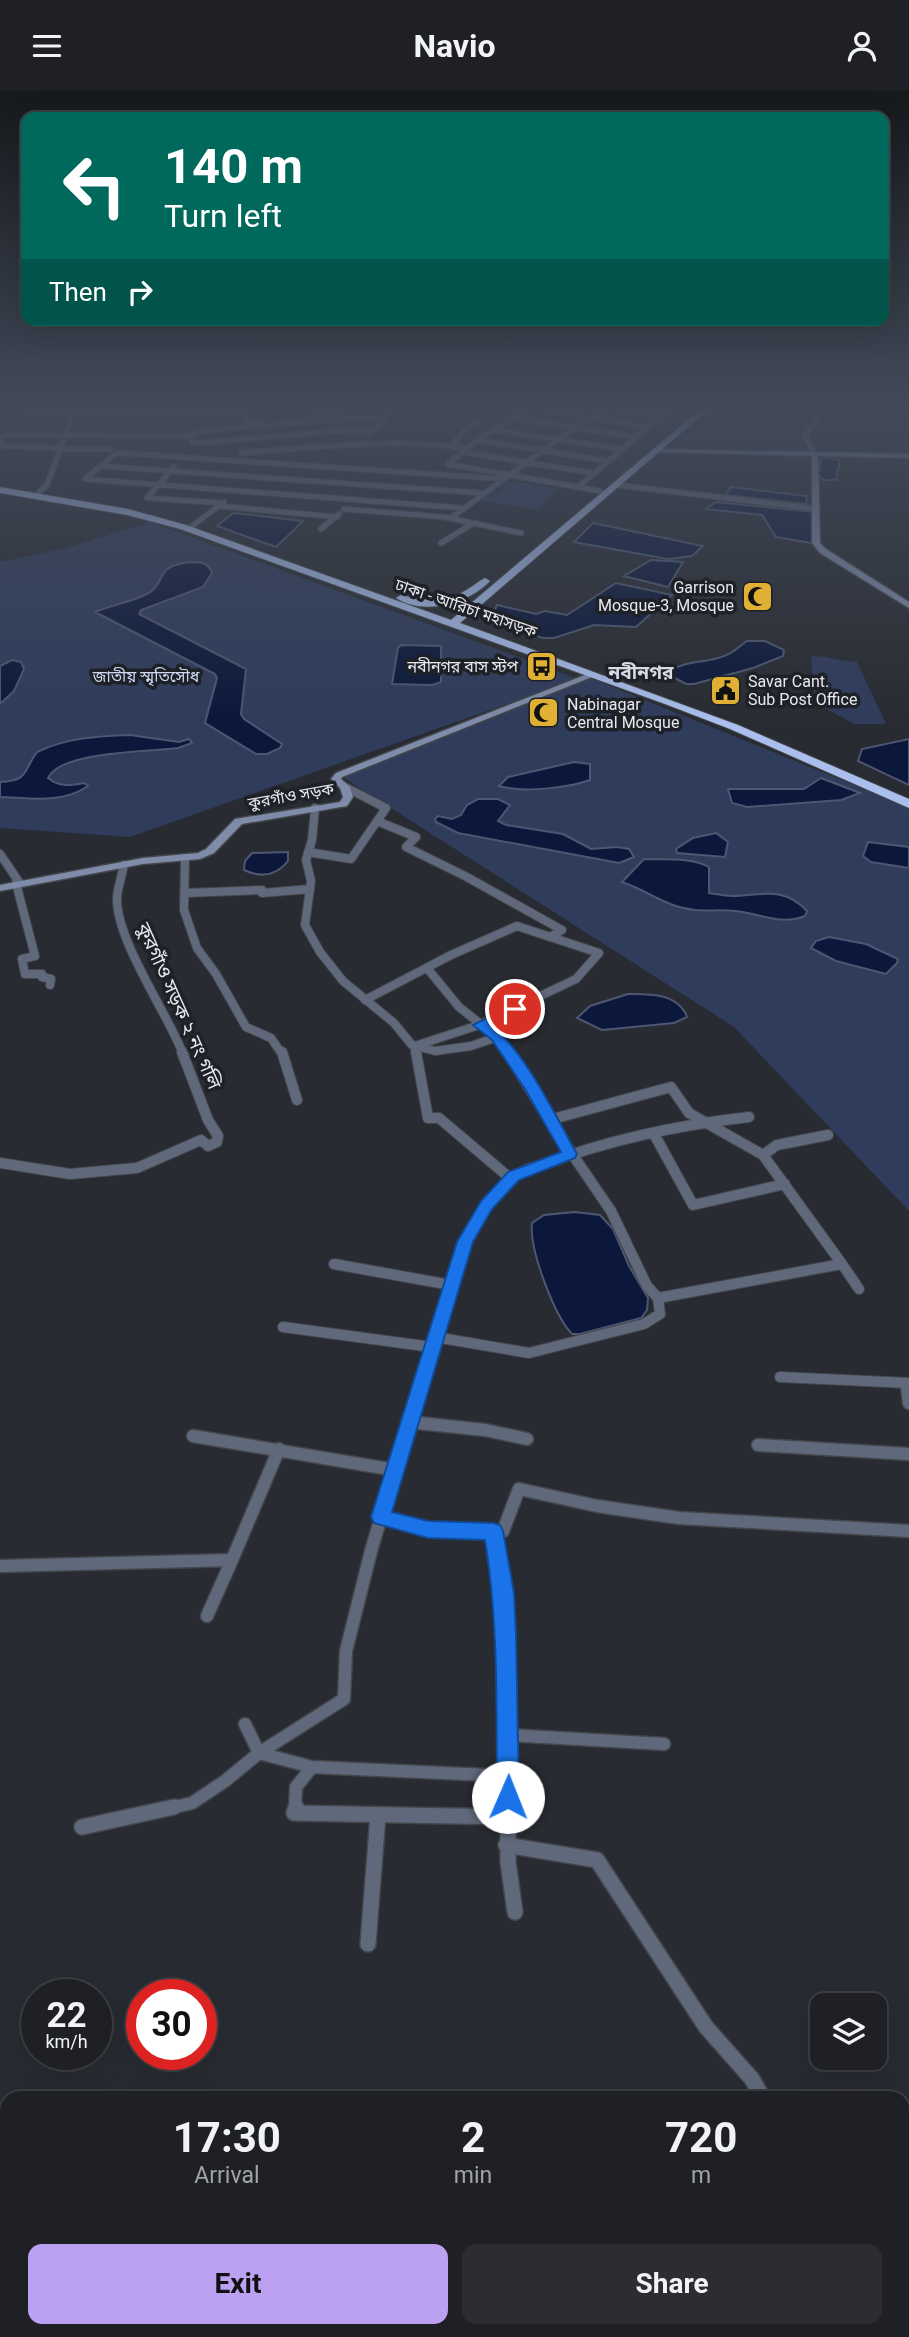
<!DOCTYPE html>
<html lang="en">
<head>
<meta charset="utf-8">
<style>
  body { margin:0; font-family:Roboto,"Noto Sans Bengali",sans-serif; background:#2b2d32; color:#f1f3f6; height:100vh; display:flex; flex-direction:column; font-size:26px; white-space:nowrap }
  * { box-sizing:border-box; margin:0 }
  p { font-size:23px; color:#a1a3a7 }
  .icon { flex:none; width:38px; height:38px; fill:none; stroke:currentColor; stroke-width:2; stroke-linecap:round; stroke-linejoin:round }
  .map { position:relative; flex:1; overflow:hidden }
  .panel { position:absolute; left:0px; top:2000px; width:910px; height:247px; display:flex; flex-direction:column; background:#1e2025; border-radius:21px 21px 0 0; box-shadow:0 7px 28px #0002,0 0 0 2px #3c3e42 }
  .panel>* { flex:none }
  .guide { position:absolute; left:21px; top:21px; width:868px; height:214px; border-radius:14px; box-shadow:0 7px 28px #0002,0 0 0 2px #3c3e42; background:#00695c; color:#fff; overflow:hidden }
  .tools { position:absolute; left:810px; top:1902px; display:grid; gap:14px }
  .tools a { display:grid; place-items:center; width:77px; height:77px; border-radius:14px; background:#1e2025; box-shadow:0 7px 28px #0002,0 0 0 2px #3c3e42; font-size:35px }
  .speed { position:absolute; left:21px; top:1888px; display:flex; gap:14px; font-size:35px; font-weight:700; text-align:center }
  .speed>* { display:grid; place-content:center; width:91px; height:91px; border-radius:50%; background:#1e2025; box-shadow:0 7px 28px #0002,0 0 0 2px #3c3e42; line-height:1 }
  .speed small { font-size:18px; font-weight:400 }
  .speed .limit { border:10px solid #d22; background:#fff; color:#111 }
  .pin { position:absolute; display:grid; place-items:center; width:60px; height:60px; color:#fff; margin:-30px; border:4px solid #fff; border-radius:50%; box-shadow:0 2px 7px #0007 }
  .me { position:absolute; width:77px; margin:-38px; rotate:1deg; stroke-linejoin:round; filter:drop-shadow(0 0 5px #0008) }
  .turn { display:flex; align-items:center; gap:24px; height:147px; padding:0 28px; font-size:32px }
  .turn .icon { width:91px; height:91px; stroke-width:2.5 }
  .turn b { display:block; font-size:49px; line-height:60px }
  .then { display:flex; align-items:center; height:66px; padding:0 28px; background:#0003; gap:14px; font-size:26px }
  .eta { display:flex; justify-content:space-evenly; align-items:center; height:119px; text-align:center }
  .eta b { font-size:42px; font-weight:700; line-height:49px }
  .button { display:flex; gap:14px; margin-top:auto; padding:14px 28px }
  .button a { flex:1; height:80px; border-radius:14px; background:#bca0f2; color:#111; font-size:28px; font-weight:700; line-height:80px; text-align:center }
  .button a+a { background:#2b2d32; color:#f1f3f6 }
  header { display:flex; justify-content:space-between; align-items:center; height:91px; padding:0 28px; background:#1e2025; font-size:32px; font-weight:700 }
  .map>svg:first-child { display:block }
  .built { fill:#2f3440 }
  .green { fill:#2f3c5b }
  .water { fill:#0c183b; stroke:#4e5771; stroke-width:2 }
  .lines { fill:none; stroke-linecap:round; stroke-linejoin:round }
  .street-far4-casing { stroke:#43464b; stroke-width:7 }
  .street-far3-casing { stroke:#43464b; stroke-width:10 }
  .street-far2-casing { stroke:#43464b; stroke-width:12 }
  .street-far1-casing { stroke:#43464b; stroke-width:15 }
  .street-casing { stroke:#43464b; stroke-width:18 }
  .secondary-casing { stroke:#43464b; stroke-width:3 }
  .highway-casing { stroke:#43464b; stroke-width:2 }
  .street-far4 { stroke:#60697b; stroke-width:5 }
  .street-far3 { stroke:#60697b; stroke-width:8 }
  .street-far2 { stroke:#60697b; stroke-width:10 }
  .street-far1 { stroke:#60697b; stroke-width:12 }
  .street { stroke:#60697b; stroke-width:15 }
  .secondary { fill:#7e8ca9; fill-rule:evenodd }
  .highway { fill:#aabfed; fill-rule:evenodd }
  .route { fill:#1a73e8; stroke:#114b97; stroke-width:2 }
  .labels { text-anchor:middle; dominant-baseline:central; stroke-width:7; stroke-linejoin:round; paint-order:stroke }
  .far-poi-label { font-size:16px; fill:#e8eaee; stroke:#1e2127; text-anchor:end }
  .far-street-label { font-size:16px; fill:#e8eaee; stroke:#1e2127 }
  .far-park-label { font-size:16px; fill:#cdd9f4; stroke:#1e2127 }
  .far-quarter-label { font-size:19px; font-weight:bold; fill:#d6dae3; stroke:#1e2127 }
  .street-label { font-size:19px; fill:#e8eaee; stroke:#1e2127 }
</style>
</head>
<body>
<header><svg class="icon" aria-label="menu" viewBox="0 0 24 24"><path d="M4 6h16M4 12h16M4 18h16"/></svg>Navio<svg class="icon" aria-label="person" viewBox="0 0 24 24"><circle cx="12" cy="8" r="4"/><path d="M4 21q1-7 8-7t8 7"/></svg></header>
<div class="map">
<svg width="909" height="2246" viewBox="0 0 909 2246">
  <rect width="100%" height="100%" fill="#282b31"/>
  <!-- built -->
  <path class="built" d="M699,333L802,344L811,362L670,359Z"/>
  <!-- green -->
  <path class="green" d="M508,389L559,398L537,419L479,409L489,400L496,401L502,398L492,395Z
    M150,431L578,588L130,746L0,737V471L62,458Z
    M811,565C828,565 840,570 857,571L886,633H854L814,611Z
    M588,586L909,716V1120L734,936L339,684Z"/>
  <!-- water -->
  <path class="water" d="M822,366L840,369L836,389H824L818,384Z
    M731,396L807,405L806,413L726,404Z
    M716,411L814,421L812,452L776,446L762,424L706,418Z
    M233,422H234L303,430L276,456L217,435Z
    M593,432L703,455L692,465L668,468L574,451Z
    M651,469L683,471L668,496L624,485Z
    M192,471C201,471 209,472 212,482L203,496L141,519L139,523L246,578L241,623L244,628L282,653L280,657L267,663H256L205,632L217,587L215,583L95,521C112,514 131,511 147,503C168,492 152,474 192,471Z
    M616,492L672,504L636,536L594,534L554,547H543L505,534L493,523L497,514L536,523L545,520L567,524Z
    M747,550H765L784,559L783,565L753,577L694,593H686L669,584V580C686,570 700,572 718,567C731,564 737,557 747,550Z
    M401,554L441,555V591L432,594L392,593L398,557Z
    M12,569L21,571L24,578L14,600L0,613V575Z
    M130,644L179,651L189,648L192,652L178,657C149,661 60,660 48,687C59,696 70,695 84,692L88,695C62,713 30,707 0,706V691C29,690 23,680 37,661C66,647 98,645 130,644Z
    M909,648V694L858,670L862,658Z
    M574,671L590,673V689C568,697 522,702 499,695L508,686Z
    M821,687L860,702L841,709L747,716L732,712L728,698H804Z
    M478,708H498L510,714L498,730L506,734L563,743L591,758L617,756L629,758L634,766L619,772L458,742L436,731L435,728L438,725L452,728L461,724L467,714Z
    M716,742L728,751L725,766L677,762L676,758L693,747Z
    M868,751L909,756V777L871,771L863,765Z
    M288,761V770C276,785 261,787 244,779L245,770L252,762Z
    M644,768C664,769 691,766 709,776V802C716,803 724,805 732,805C760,805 783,794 807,820L805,825C780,835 760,822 735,820C715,818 696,822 676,815C657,809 641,797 622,791Z
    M829,846L866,853L898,868L897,872L886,883L836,870L811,857L816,850Z
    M628,903C649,903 678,902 687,926L674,932L602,939L577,927L590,915Z
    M575,1121L600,1124L613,1138L629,1175L648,1207L647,1219L641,1227L580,1243H572C554,1224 529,1158 532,1132L544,1124Z"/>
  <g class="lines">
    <defs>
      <path id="street-far4" d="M529,317L477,349L448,373L600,400
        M533,317L648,336
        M606,317L660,325
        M814,317L818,327L805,345L815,363
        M28,323L227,321L246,323L247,331L258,330
        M308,326L347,317
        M513,327L635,346
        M493,339L621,358
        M191,343L192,351L199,352L348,339L374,340
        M369,343L382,332L390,317
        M477,349L607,370
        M0,352L3,345L9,344L185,345L200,340L348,327L385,328
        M452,354L466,338L479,331
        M0,355L61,357
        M60,358H111
        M462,361L593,382
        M241,362C316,356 392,347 467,357
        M100,375L481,402
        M174,376L147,407L223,412
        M617,394L817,418
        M578,396L670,317
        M39,401L47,394L74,320
        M220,415L337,426
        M462,417L85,388L115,363L121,362L504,388
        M344,418L444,426L521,442
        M451,427L556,350L606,317
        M192,435L224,411
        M321,438L339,423
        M441,452L472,433"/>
      <path id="street-far3" d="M315,717L312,749L306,769L311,790L305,834L320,861L343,890L394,932L412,954L435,960L471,955L497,946
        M377,730L416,746L406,756L465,785L562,839L550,846
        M308,761L351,768L386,717L345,696
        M0,763L19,791L16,792L35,865L22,868L25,883H42V886L51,888L50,894
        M185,767L184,819L197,857L216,883L246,936L271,947L282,963
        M124,774C122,784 118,796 117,806C115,848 168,923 183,963
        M186,802L262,799V802L310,798
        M427,877L459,916L497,946L508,963
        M365,909L451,864L517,835L599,862L576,888L479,934L415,955L416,963"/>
      <path id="street-far2" d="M282,961L297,1009
        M416,961L428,1027H439L511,1088
        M507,961L549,1029L671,996L689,1022L763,1064
        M654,1043L693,1114L785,1093
        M0,1072L70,1083L137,1077L201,1049L208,1055L217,1051L218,1045L208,1029L182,961
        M334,1173L451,1194
        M842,1173L859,1198
        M658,1207L842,1173L763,1064L777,1054L828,1044
        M283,1236L432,1256
        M435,1246C452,1190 467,1129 511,1088C520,1079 534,1077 545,1073C611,1048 679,1034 749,1026
        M780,1286L909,1292
        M906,1292L907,1297
        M420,1297L435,1246L529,1262L644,1233L660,1223L658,1207L647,1195L611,1120L549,1029"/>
      <path id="street-far1" d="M907,1295L909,1312
        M409,1331L485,1339L527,1348
        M193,1345L395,1379
        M758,1354L909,1363
        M381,1426L428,1439L503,1440L519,1398L597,1415L679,1427L909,1440
        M493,1440L503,1502L509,1685
        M0,1475L232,1469L279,1358
        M207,1525L232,1469
        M245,1633L259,1662L312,1676L509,1685L508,1718
        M508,1644L664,1653
        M166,1718L192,1712L225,1690L259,1662L344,1608L346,1560L371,1460L420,1295
        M295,1718L296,1696L312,1676"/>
      <path id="street" d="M296,1716L294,1722L507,1726
        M508,1716V1771L515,1821
        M82,1736L174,1716
        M506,1754L597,1769L706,1936L752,1988L763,2007
        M368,1853L378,1724
        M903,2159L909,2162"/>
      <path id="secondary" d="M655,358L909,363V367L818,365L820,452L826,458L909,511V517L820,462L812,452V365L653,361Z
        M585,584L592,586L342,686L341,688L350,696L353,706L347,715L242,733L214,762L200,768L143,773L0,800V794L143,767L198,762L206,758L235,728L340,711L343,706L340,697L331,688L336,682Z"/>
      <path id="highway" d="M702,317H710L460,532L738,634L909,708V717L730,638L665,613L180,438L127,424L0,402V396L128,418L186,434L451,529Z
        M485,487L490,490C468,513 424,525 396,507L401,504C421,509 442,512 461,502C470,498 477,491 485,487Z"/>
    </defs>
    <!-- street-far4 casing -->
    <use href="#street-far4" class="street-far4-casing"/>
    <!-- street-far3 casing -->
    <use href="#street-far3" class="street-far3-casing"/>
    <!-- street-far2 casing -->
    <use href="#street-far2" class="street-far2-casing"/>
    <!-- street-far1 casing -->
    <use href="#street-far1" class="street-far1-casing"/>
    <!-- street casing -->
    <use href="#street" class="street-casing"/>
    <!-- secondary casing -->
    <use href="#secondary" class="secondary-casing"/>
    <!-- highway casing -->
    <use href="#highway" class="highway-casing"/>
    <!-- street-far4 -->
    <use href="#street-far4" class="street-far4"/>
    <!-- street-far3 -->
    <use href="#street-far3" class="street-far3"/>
    <!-- street-far2 -->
    <use href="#street-far2" class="street-far2"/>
    <!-- street-far1 -->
    <use href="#street-far1" class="street-far1"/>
    <!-- street -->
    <use href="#street" class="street"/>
    <!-- secondary -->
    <use href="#secondary" class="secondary"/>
    <!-- highway -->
    <use href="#highway" class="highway"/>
  </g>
  <!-- sky -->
  <linearGradient id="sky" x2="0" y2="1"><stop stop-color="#16181b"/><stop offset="0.5" stop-color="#424a5a"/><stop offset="1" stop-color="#424a5a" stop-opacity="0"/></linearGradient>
  <rect width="909" height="631" fill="url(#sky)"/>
  <!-- route -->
  <path class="route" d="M515,913L522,918L520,921L490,934C524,958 556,1026 577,1063L575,1067L519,1089L492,1118L473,1151L392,1421L428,1430L493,1432L500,1434L503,1440L514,1502L516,1542L519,1706L516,1713L508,1717L500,1713L497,1706C496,1619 499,1534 485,1449L428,1447L374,1432L371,1426L457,1151L481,1110L508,1081L561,1061L525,998L492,949L473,934Z"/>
  <!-- icons -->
  <defs>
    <symbol id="mosque-square" viewBox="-11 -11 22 22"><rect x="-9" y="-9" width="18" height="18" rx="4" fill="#e0b034" stroke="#1e2127"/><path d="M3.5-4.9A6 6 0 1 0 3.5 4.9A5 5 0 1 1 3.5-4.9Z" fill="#111"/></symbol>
    <symbol id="bus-square" viewBox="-11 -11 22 22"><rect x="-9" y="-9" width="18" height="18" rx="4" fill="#e0b034" stroke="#1e2127"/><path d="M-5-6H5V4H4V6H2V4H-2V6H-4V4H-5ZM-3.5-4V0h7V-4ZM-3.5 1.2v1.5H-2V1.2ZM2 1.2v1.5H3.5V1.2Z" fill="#111"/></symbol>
    <symbol id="civic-square" viewBox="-11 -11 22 22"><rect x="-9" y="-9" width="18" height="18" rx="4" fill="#e0b034" stroke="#1e2127"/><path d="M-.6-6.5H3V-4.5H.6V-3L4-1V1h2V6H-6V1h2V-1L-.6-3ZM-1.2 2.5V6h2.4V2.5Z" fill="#111"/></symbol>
  </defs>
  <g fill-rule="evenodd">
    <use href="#mosque-square" x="740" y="488" width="35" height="35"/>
    <use href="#bus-square" x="524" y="558" width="35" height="35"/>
    <use href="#civic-square" x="708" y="582" width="35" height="35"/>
    <use href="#mosque-square" x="526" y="604" width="35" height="35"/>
  </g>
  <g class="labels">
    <!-- far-poi labels -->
    <g class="far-poi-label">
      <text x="734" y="496">Garrison<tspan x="734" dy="18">Mosque-3, Mosque</tspan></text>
      <text x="518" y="575">নবীনগর বাস স্টপ</text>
      <text x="748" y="590" text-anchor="start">Savar Cant.<tspan x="748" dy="18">Sub Post Office</tspan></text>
      <text x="567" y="613" text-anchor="start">Nabinagar<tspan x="567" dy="18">Central Mosque</tspan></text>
    </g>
    <!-- far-street labels -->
    <g class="far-street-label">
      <text transform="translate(466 517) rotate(19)">ঢাকা - আরিচা মহাসড়ক</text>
      <text transform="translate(291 705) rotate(-10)">কুরগাঁও সড়ক</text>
    </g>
    <!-- far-park labels -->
    <g class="far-park-label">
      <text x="146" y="585">জাতীয় স্মৃতিসৌধ</text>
    </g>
    <!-- far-quarter labels -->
    <g class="far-quarter-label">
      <text x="641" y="581">নবীনগর</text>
    </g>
    <!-- street labels -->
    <g class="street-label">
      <text transform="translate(179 915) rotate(66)">কুরগাঁও সড়ক ২ নং গলি</text>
    </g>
  </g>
</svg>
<div class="tools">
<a><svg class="icon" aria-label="layers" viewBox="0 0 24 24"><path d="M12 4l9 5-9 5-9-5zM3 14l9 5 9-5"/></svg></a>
</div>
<div class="speed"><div>22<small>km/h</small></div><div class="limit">30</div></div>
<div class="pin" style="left:515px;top:918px;background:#d93025"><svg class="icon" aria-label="arrive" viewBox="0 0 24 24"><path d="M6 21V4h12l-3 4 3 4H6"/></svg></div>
<svg class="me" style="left:508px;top:1706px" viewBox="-20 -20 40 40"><circle r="19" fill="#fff"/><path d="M0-13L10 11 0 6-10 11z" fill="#1a73e8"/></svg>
<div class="guide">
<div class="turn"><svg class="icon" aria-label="left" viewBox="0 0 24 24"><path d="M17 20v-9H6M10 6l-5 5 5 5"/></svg><div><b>140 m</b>Turn left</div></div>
<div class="then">Then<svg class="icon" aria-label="right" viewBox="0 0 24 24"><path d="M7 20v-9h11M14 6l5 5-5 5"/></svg></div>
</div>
<section class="panel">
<div class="eta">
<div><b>17:30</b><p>Arrival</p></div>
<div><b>2</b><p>min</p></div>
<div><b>720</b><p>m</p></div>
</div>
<div class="button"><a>Exit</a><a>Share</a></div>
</section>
</div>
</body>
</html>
